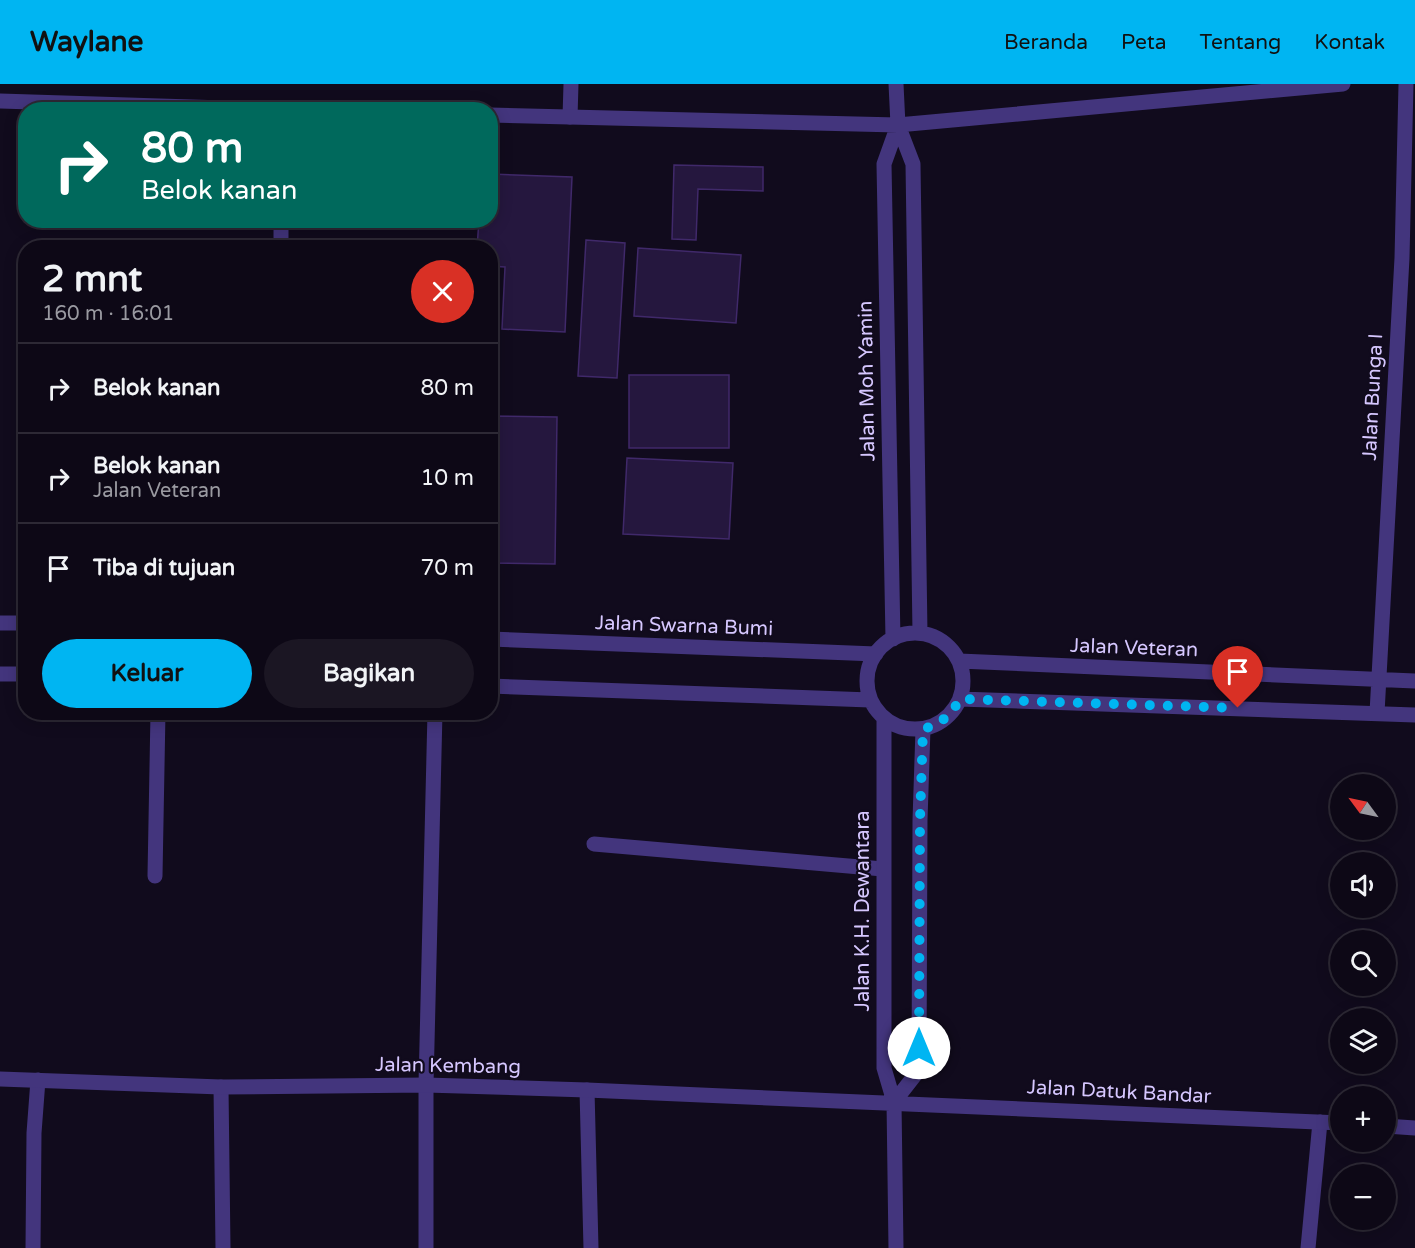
<!DOCTYPE html>
<html lang="id">
<head>
<meta charset="utf-8">
<style>
  body { margin:0; font-family:"Varela Round",sans-serif; background:#1b1623; color:#f1f3f6; height:100vh; display:flex; flex-direction:column; font-size:22px; white-space:nowrap }
  * { box-sizing:border-box; margin:0 }
  p { font-size:20px; color:#9a9aa1 }
  .icon { flex:none; width:33px; height:33px; fill:none; stroke:currentColor; stroke-width:2; stroke-linecap:round; stroke-linejoin:round }
  .map { position:relative; flex:1; overflow:hidden }
  .sheet { position:absolute; left:18px; top:156px; width:480px; height:480px; display:flex; flex-direction:column; background:#0d0816; border-radius:24px; box-shadow:0 3px 15px #0003,0 0 0 2px #2d2935 }
  .sheet>* { flex:none }
  .banner { position:absolute; left:18px; top:18px; width:480px; height:126px; border-radius:24px; box-shadow:0 3px 15px #0003,0 0 0 2px #2d2935; background:#00695c; color:#fff; overflow:hidden }
  .needle { width:39px; rotate:303deg }
  .controls { position:absolute; left:1330px; top:690px; display:grid; gap:12px }
  .controls a { display:grid; place-items:center; width:66px; height:66px; border-radius:50%; background:#0d0816; box-shadow:0 3px 15px #0003,0 0 0 2px #2d2935; font-size:30px }
  .pin { position:absolute; display:grid; place-items:center; width:51px; height:51px; color:#fff; margin:-62px -26px; border-radius:50% 50% 50% 0; rotate:-45deg; box-shadow:0 0 6px #0007 }
  .pin .icon { rotate:45deg }
  .me { position:absolute; width:66px; margin:-33px; rotate:0deg; stroke-linejoin:round; filter:drop-shadow(0 0 4px #0008) }
  .turn { display:flex; align-items:center; gap:21px; height:126px; padding:0 24px; font-size:27px }
  .turn .icon { width:78px; height:78px; stroke-width:2.5 }
  .turn b { display:block; font-size:42px; line-height:51px }
  .round { display:grid; place-items:center; flex:none; width:63px; height:63px; border-radius:32px; background:#1b1623 }
  .overview { display:flex; align-items:center; justify-content:space-between; height:102px; padding:0 24px }
  h1 { font-size:36px; font-weight:700; line-height:45px }
  .button { display:flex; gap:12px; margin-top:auto; padding:12px 24px }
  .button a { flex:1; height:69px; border-radius:36px; background:#00b5f2; color:#111; font-size:24px; font-weight:700; line-height:69px; text-align:center }
  .button a+a { background:#1b1623; color:#f1f3f6 }
  ul { padding:0; list-style:none }
  li { display:flex; align-items:center; gap:18px; height:90px; padding:0 24px; border-top:2px solid #2d2935 }
  li div { flex:1 }
  li b { display:block; font-size:22px }
  li em { font-style:normal }
  header { display:flex; align-items:center; gap:36px; box-sizing:border-box; height:84px; padding:0 30px; background:#00b5f2; color:#111 }
  header strong { font-size:28px }
  nav { display:flex; gap:33px; margin-inline-start:auto; font-size:21px }
  .map>svg:first-child { display:block }
  .building { fill:#25173e; stroke:#40296a; stroke-width:1.5 }
  .lines { fill:none; stroke-linecap:round; stroke-linejoin:round }
  .minor { stroke:#43357d; stroke-width:15 }
  .tertiary { stroke:#43357d; stroke-width:15 }
  .route { stroke:#00b5f2; stroke-width:10; stroke-dasharray:0 18 }
  .labels { text-anchor:middle; dominant-baseline:central; stroke-width:4.5; stroke-linejoin:round; paint-order:stroke }
  .street-label { font-size:20px; fill:#d6c7ff; stroke:#110b1d }
</style>
</head>
<body>
<header>
<strong>Waylane</strong>
<nav><a>Beranda</a><a>Peta</a><a>Tentang</a><a>Kontak</a></nav>
</header>
<div class="map">
<svg width="1415" height="1164" viewBox="0 0 1415 1164">
  <rect width="100%" height="100%" fill="#110b1d"/>
  <!-- building -->
  <path class="building" d="M674,81L763,83V107L698,105L696,156L672,155Z
    M490,90L572,93L565,248L502,245L505,183L490,182V164H477L479,136H490Z
    M586,156L625,159L617,294L578,292Z
    M638,164L741,171L736,239L634,232Z
    M629,291H729V364H629Z
    M490,332L557,333L555,480L490,479Z
    M627,374L733,379L729,455L623,450Z"/>
  <g class="lines">
    <!-- minor -->
    <path class="minor" d="M570,33L571,0
      M281,164V136
      M594,760L883,785
      M155,792L158,628
      M221,1003L223,1164
      M587,1006L591,1164
      M33,1164L34,1049L38,996
      M426,1164V1001L435,628
      M1308,1164L1320,1038"/>
    <!-- tertiary -->
    <path class="tertiary" d="M896,0L898,41L913,80L920,549
      M0,17L288,26
      M490,31L898,41L1343,0
      M0,539H26
      M867 597a48 48 0 1 1 96 0a48 48 0 1 1-96 0Z
      M490,555L876,570
      M893,555L884,80L898,41
      M959,577L1415,597
      M0,590H26
      M490,602L870,616
      M960,615L1415,631
      M1377,629L1402,174L1406,0
      M884,635V984L894,1018L896,1164
      M0,995L221,1003L426,1001L587,1006L1341,1039
      M894,1018L919,986L920,736L923,645
      M1386,1042L1415,1044"/>
  </g>
  <g class="lines">
    <!-- route -->
    <path class="route" d="M919,964L920,736L923,645C941,640 951,631 960,615L1238,624"/>
  </g>
  <g class="labels">
    <!-- street labels -->
    <g class="street-label">
      <text transform="translate(867 297) rotate(-91)">Jalan Moh Yamin</text>
      <text transform="translate(1373 313) rotate(-87)">Jalan Bunga I</text>
      <text transform="translate(684 542) rotate(2)">Jalan Swarna Bumi</text>
      <text transform="translate(1134 564) rotate(2)">Jalan Veteran</text>
      <text transform="translate(863 827) rotate(-90)">Jalan K.H. Dewantara</text>
      <text transform="translate(448 982) rotate(1)">Jalan Kembang</text>
      <text transform="translate(1119 1008) rotate(3)">Jalan Datuk Bandar</text>
    </g>
  </g>
</svg>
<div class="controls">
<a><svg class="needle" viewBox="-14 -14 28 28"><path d="M0-13l5 13h-10z" fill="#e53935"/><path d="M0 13l5-13h-10z" fill="#9a9aa1"/></svg></a>
<a><svg class="icon" aria-label="sound" viewBox="0 0 24 24"><path d="M4 9h4l5-4v14l-5-4H4zM17 9q2 3 0 6"/></svg></a>
<a><svg class="icon" aria-label="search" viewBox="0 0 24 24"><circle cx="10" cy="10" r="6"/><path d="M15 15l6 6"/></svg></a>
<a><svg class="icon" aria-label="layers" viewBox="0 0 24 24"><path d="M12 4l9 5-9 5-9-5zM3 14l9 5 9-5"/></svg></a>
<a>+</a>
<a>−</a>
</div>
<div class="pin" style="left:1238px;top:624px;background:#d93025"><svg class="icon" aria-label="arrive" viewBox="0 0 24 24"><path d="M6 21V4h12l-3 4 3 4H6"/></svg></div>
<svg class="me" style="left:919px;top:964px" viewBox="-20 -20 40 40"><circle r="19" fill="#fff"/><path d="M0-13L10 11 0 6-10 11z" fill="#00b5f2"/></svg>
<div class="banner">
<div class="turn"><svg class="icon" aria-label="right" viewBox="0 0 24 24"><path d="M7 20v-9h11M14 6l5 5-5 5"/></svg><div><b>80 m</b>Belok kanan</div></div>
</div>
<section class="sheet">
<div class="overview"><div><h1>2 mnt</h1><p>160 m · 16:01</p></div><a class="round" style="background:#d93025;color:#fff"><svg class="icon" aria-label="close" viewBox="0 0 24 24"><path d="M6 6l12 12M18 6L6 18"/></svg></a></div>
<ul>
<li><svg class="icon" aria-label="right" viewBox="0 0 24 24"><path d="M7 20v-9h11M14 6l5 5-5 5"/></svg><div><b>Belok kanan</b></div><em>80 m</em></li>
<li><svg class="icon" aria-label="right" viewBox="0 0 24 24"><path d="M7 20v-9h11M14 6l5 5-5 5"/></svg><div><b>Belok kanan</b><p>Jalan Veteran</p></div><em>10 m</em></li>
<li><svg class="icon" aria-label="arrive" viewBox="0 0 24 24"><path d="M6 21V4h12l-3 4 3 4H6"/></svg><div><b>Tiba di tujuan</b></div><em>70 m</em></li>
</ul>
<div class="button"><a>Keluar</a><a>Bagikan</a></div>
</section>
</div>
</body>
</html>
